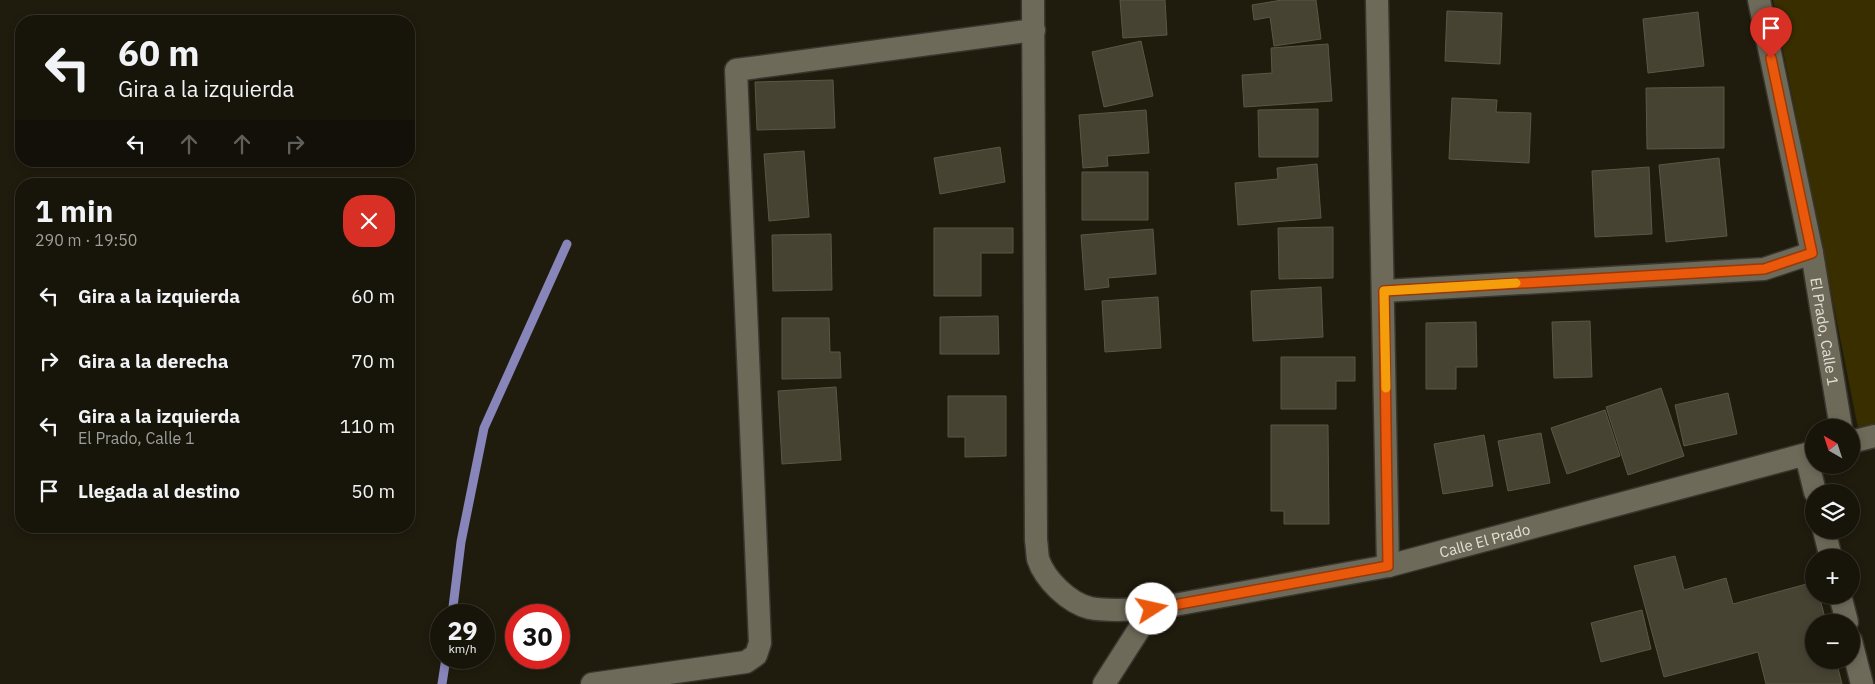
<!DOCTYPE html>
<html lang="es">
<head>
<meta charset="utf-8">
<style>
  body { margin:0; font-family:"IBM Plex Sans",sans-serif; background:#201e13; color:#f1f3f6; height:100vh; display:flex; flex-direction:column; font-size:19px; white-space:nowrap }
  * { box-sizing:border-box; margin:0 }
  p { font-size:16px; color:#9e9f9c }
  .icon { flex:none; width:28px; height:28px; fill:none; stroke:currentColor; stroke-width:2; stroke-linecap:round; stroke-linejoin:round }
  .map { position:relative; flex:1; overflow:hidden }
  .drawer { position:absolute; left:15px; top:178px; width:400px; height:355px; display:flex; flex-direction:column; background:#17150a; border-radius:20px; box-shadow:0 2px 8px #0003,0 0 0 1px #36342b }
  .drawer>* { flex:none }
  .hud { position:absolute; left:15px; top:15px; width:400px; height:152px; border-radius:20px; box-shadow:0 2px 8px #0003,0 0 0 1px #36342b; background:#17150a; color:#f1f3f6; overflow:hidden }
  .needle { width:32px; rotate:321deg }
  .controls { position:absolute; left:1805px; top:419px; display:grid; gap:10px }
  .controls a { display:grid; place-items:center; width:55px; height:55px; border-radius:50%; background:#17150a; box-shadow:0 2px 8px #0003,0 0 0 1px #36342b; font-size:25px }
  .speed { position:absolute; left:430px; top:604px; display:flex; gap:10px; font-size:25px; font-weight:700; text-align:center }
  .speed>* { display:grid; place-content:center; width:65px; height:65px; border-radius:50%; background:#17150a; box-shadow:0 2px 8px #0003,0 0 0 1px #36342b; line-height:1 }
  .speed small { font-size:12px; font-weight:400 }
  .speed .limit { border:8px solid #d22; background:#fff; color:#111 }
  .pin { position:absolute; display:grid; place-items:center; width:42px; height:42px; color:#fff; margin:-51px -21px; border-radius:50% 50% 50% 0; rotate:-45deg; box-shadow:0 0 5px #0007 }
  .pin .icon { rotate:45deg }
  .me { position:absolute; width:55px; margin:-28px; rotate:80deg; stroke-linejoin:round; filter:drop-shadow(0 0 4px #0008) }
  .turn { display:flex; align-items:center; gap:18px; height:105px; padding:0 20px; font-size:22px }
  .turn .icon { width:65px; height:65px; stroke-width:2.5 }
  .turn b { display:block; font-size:35px; line-height:42px }
  .lanes { display:flex; align-items:center; height:48px; padding:0 20px; background:#0003; justify-content:center; gap:25px; direction:ltr }
  .lanes .off { opacity:.35 }
  .round { display:grid; place-items:center; flex:none; width:52px; height:52px; border-radius:20px; background:#201e13 }
  .head { display:flex; align-items:center; justify-content:space-between; height:85px; padding:0 20px }
  h1 { font-size:30px; font-weight:700; line-height:38px }
  ul { padding:0; list-style:none }
  li { display:flex; align-items:center; gap:15px; height:65px; padding:0 20px }
  li div { flex:1 }
  li b { display:block; font-size:19px }
  li em { font-style:normal }
  .map>svg:first-child { display:block }
  .green { fill:#382e00 }
  .lines { fill:none; stroke-linecap:round; stroke-linejoin:round }
  .stream { stroke:#8785ba; stroke-width:9 }
  .building { fill:#474333; stroke:#5b5747 }
  .street-casing { stroke:#39362f; stroke-width:25 }
  .street { stroke:#6e6a59; stroke-width:22 }
  .route-casing { stroke:#983908; stroke-width:12 }
  .route { stroke:#ea580c; stroke-width:9 }
  .slow { stroke:#f59e0b; stroke-width:9 }
  .labels { text-anchor:middle; dominant-baseline:central; stroke-width:4; stroke-linejoin:round; paint-order:stroke }
  .street-label { font-size:15px; fill:#e3e1d7; stroke:#161305 }
</style>
</head>
<body>
<div class="map">
<svg width="1875" height="684" viewBox="0 0 1875 684">
  <rect width="100%" height="100%" fill="#1f1c0d"/>
  <!-- green -->
  <path class="green" d="M1773,0H1875V434L1860,438Z"/>
  <g class="lines">
    <!-- stream -->
    <path class="stream" d="M452,615L461,542L484,428L567,244
      M442,684L446,658"/>
  </g>
  <!-- building -->
  <path class="building" d="M1120,0H1165L1167,35L1123,38Z
    M1282,0H1316L1321,39L1274,46L1270,17L1254,20L1252,5Z
    M1447,11L1502,13L1500,64L1445,61Z
    M1698,12L1704,66L1648,73L1643,19Z
    M1141,41L1153,96L1104,107L1092,52Z
    M1328,44L1332,101L1244,107L1242,75L1272,73L1271,48Z
    M833,80L835,128L757,130L755,82Z
    M1724,87V148L1647,149L1646,88Z
    M1452,98L1497,100L1496,112L1531,113L1529,163L1449,159Z
    M1318,109V157H1259L1258,110Z
    M1146,110L1149,153L1107,156L1108,166L1083,168L1079,115Z
    M1000,147L1005,182L940,194L934,158Z
    M804,151L809,217L769,221L764,154Z
    M1719,158L1727,236L1666,242L1659,165Z
    M1317,164L1321,218L1238,225L1235,183L1278,179L1277,168Z
    M1649,167L1652,234L1595,237L1592,171Z
    M1082,172H1148V220H1082Z
    M1333,227V278L1279,279L1278,228Z
    M934,228H1013V253H981V296H934Z
    M1153,229L1156,274L1108,278L1109,287L1085,290L1081,235Z
    M831,234L832,290L773,291L772,235Z
    M1321,287L1323,337L1253,341L1251,291Z
    M1158,297L1161,348L1105,352L1102,301Z
    M998,316L999,354H940V317Z
    M782,318H829L830,352H840L841,378L782,379Z
    M1590,321L1592,377L1554,378L1552,322Z
    M1476,322L1477,367H1456V389H1426V323Z
    M1281,357H1355V381H1336V409H1281Z
    M836,387L841,460L782,464L778,391Z
    M1661,388L1684,456L1628,475L1606,407Z
    M1728,393L1737,434L1684,446L1675,405Z
    M948,396H1006V456L965,457V437H948Z
    M1605,410L1620,456L1567,474L1551,428Z
    M1271,425H1328L1329,524H1284V511H1271Z
    M1541,433L1550,483L1508,491L1498,441Z
    M1484,435L1493,486L1443,494L1434,444Z
    M1675,556L1684,590L1726,578L1733,604L1814,582V595H1819L1826,622H1814V660H1836L1842,684H1766L1758,652L1664,677L1634,566Z
    M1642,610L1651,649L1601,662L1591,623Z"/>
  <g class="lines">
    <defs>
      <g id="street">
        <path id="s1" d="M1033,0L1036,540C1037,546 1037,553 1038,559C1045,580 1069,603 1090,608C1110,612 1132,609 1152,609L1388,566L1814,452"/>
        <path d="M1377,0L1388,566"/>
        <path id="s2" d="M1759,0L1812,253L1841,428"/>
        <path d="M1384,291L1764,269L1812,253"/>
        <path d="M1851,442L1875,436"/>
        <path d="M1806,455L1815,492"/>
        <path d="M1824,530L1831,558"/>
        <path d="M1840,595L1847,622"/>
        <path d="M1851,641L1862,684"/>
        <path d="M592,684L746,662L756,655L760,643L736,70L1034,30"/>
        <path d="M1104,684L1152,609"/>
      </g>
    </defs>
    <!-- street casing -->
    <use href="#street" class="street-casing"/>
    <!-- street -->
    <use href="#street" class="street"/>
  </g>
  <g class="lines">
    <defs>
      <path id="route" d="M1152,609L1388,566L1384,291L1764,269L1812,253L1771,58"/>
    </defs>
    <!-- route casing -->
    <use href="#route" class="route-casing"/>
    <!-- route -->
    <use href="#route" class="route"/>
    <!-- slow -->
    <path class="slow" d="M1386,388L1384,291L1516,283"/>
  </g>
  <g class="labels">
    <!-- street labels -->
    <g class="street-label">
      <text stroke="none"><textPath href="#s2" startOffset="338">El Prado, Calle 1</textPath></text>
      <text stroke="none"><textPath href="#s1" startOffset="1035">Calle El Prado</textPath></text>
    </g>
  </g>
</svg>
<div class="controls">
<a><svg class="needle" viewBox="-14 -14 28 28"><path d="M0-13l5 13h-10z" fill="#e53935"/><path d="M0 13l5-13h-10z" fill="#9e9f9c"/></svg></a>
<a><svg class="icon" aria-label="layers" viewBox="0 0 24 24"><path d="M12 4l9 5-9 5-9-5zM3 14l9 5 9-5"/></svg></a>
<a>+</a>
<a>−</a>
</div>
<div class="speed"><div>29<small>km/h</small></div><div class="limit">30</div></div>
<div class="pin" style="left:1771px;top:58px;background:#d93025"><svg class="icon" aria-label="arrive" viewBox="0 0 24 24"><path d="M6 21V4h12l-3 4 3 4H6"/></svg></div>
<svg class="me" style="left:1152px;top:609px" viewBox="-20 -20 40 40"><circle r="19" fill="#fff"/><path d="M0-13L10 11 0 6-10 11z" fill="#ea580c"/></svg>
<div class="hud">
<div class="turn"><svg class="icon" aria-label="left" viewBox="0 0 24 24"><path d="M17 20v-9H6M10 6l-5 5 5 5"/></svg><div><b>60 m</b>Gira a la izquierda</div></div>
<div class="lanes"><svg class="icon" aria-label="left" viewBox="0 0 24 24"><path d="M17 20v-9H6M10 6l-5 5 5 5"/></svg><svg class="icon off" aria-label="ahead" viewBox="0 0 24 24"><path d="M12 20V5M6 11l6-6 6 6"/></svg><svg class="icon off" aria-label="ahead" viewBox="0 0 24 24"><path d="M12 20V5M6 11l6-6 6 6"/></svg><svg class="icon off" aria-label="right" viewBox="0 0 24 24"><path d="M7 20v-9h11M14 6l5 5-5 5"/></svg></div>
</div>
<section class="drawer">
<div class="head"><div><h1>1 min</h1><p>290 m · 19:50</p></div><a class="round" style="background:#d93025;color:#fff"><svg class="icon" aria-label="close" viewBox="0 0 24 24"><path d="M6 6l12 12M18 6L6 18"/></svg></a></div>
<ul>
<li><svg class="icon" aria-label="left" viewBox="0 0 24 24"><path d="M17 20v-9H6M10 6l-5 5 5 5"/></svg><div><b>Gira a la izquierda</b></div><em>60 m</em></li>
<li><svg class="icon" aria-label="right" viewBox="0 0 24 24"><path d="M7 20v-9h11M14 6l5 5-5 5"/></svg><div><b>Gira a la derecha</b></div><em>70 m</em></li>
<li><svg class="icon" aria-label="left" viewBox="0 0 24 24"><path d="M17 20v-9H6M10 6l-5 5 5 5"/></svg><div><b>Gira a la izquierda</b><p>El Prado, Calle 1</p></div><em>110 m</em></li>
<li><svg class="icon" aria-label="arrive" viewBox="0 0 24 24"><path d="M6 21V4h12l-3 4 3 4H6"/></svg><div><b>Llegada al destino</b></div><em>50 m</em></li>
</ul>
</section>
</div>
</body>
</html>
